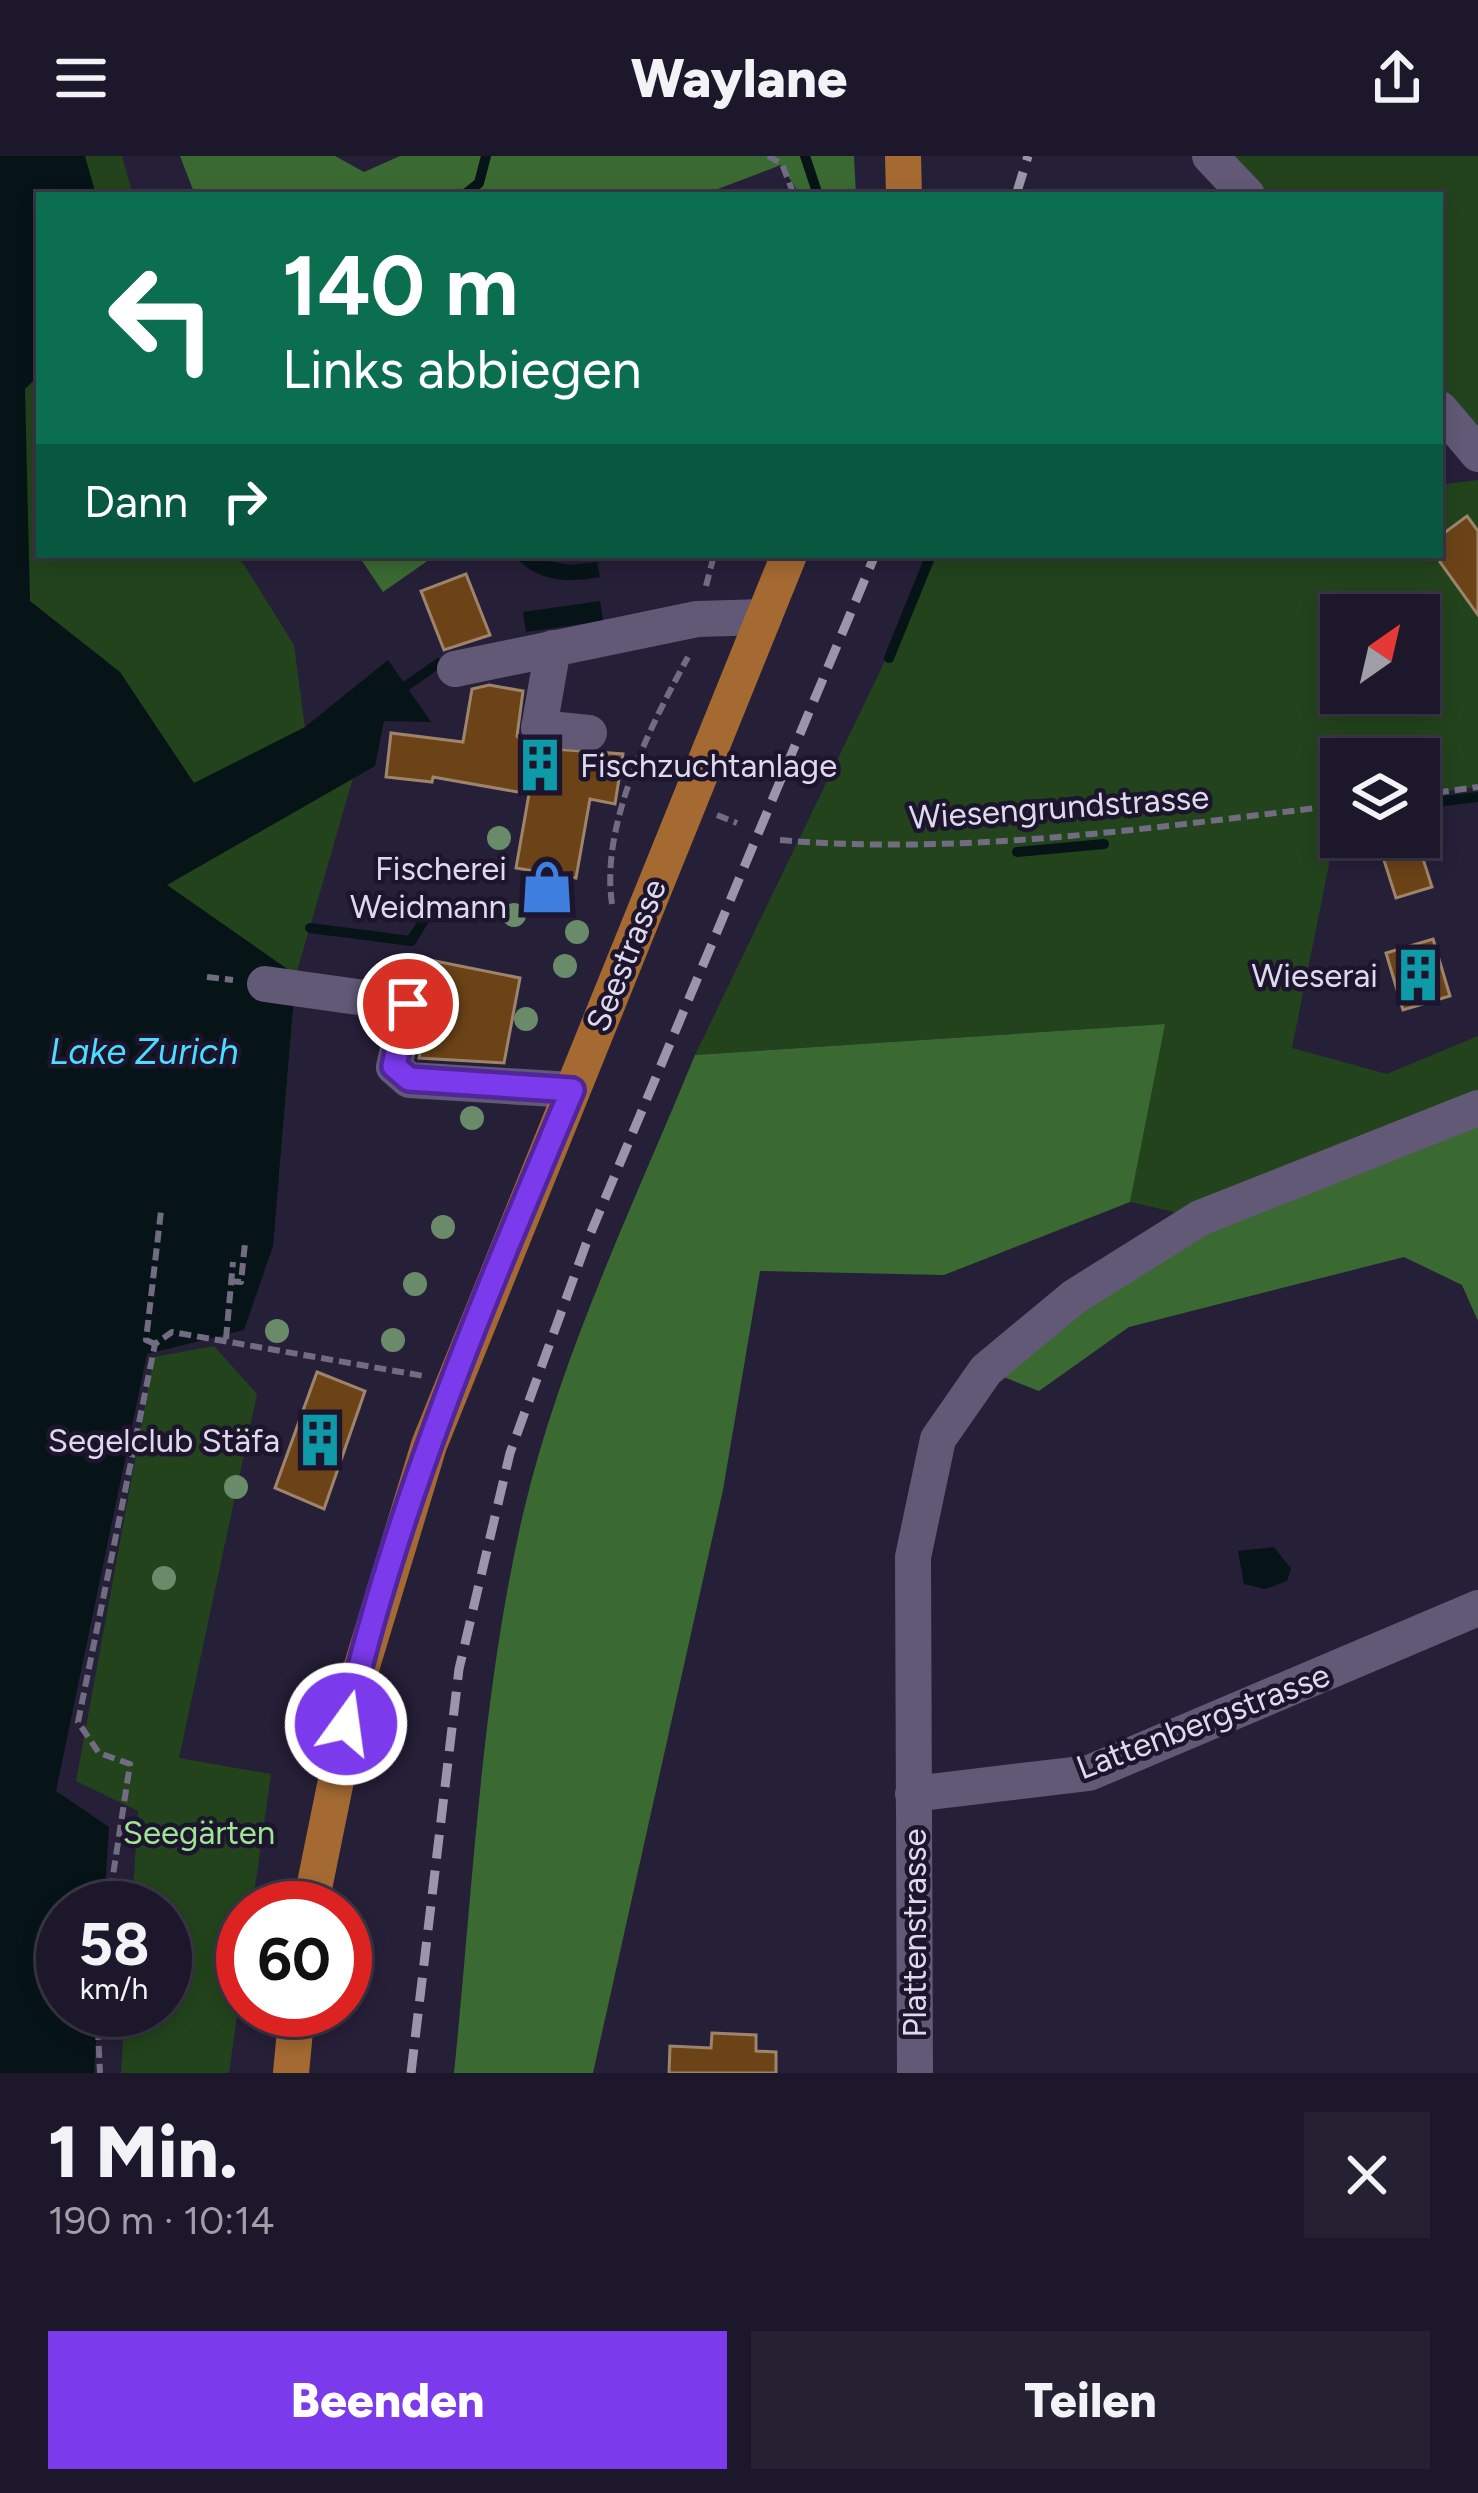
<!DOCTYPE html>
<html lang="de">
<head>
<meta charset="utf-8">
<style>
  body { margin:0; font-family:Figtree,sans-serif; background:#252032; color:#f1f3f6; height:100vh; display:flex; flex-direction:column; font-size:45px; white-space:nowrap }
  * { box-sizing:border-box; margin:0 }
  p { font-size:39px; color:#a09fa8 }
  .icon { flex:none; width:66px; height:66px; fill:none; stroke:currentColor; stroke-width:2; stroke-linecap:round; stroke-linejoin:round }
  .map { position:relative; height:1917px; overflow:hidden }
  .panel { display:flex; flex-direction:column; background:#1c172a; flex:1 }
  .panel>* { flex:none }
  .guide { position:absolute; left:36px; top:36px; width:1407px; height:366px; border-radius:0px; box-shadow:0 6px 18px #0003,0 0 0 3px #3a3647; background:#0b6e4f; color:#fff; overflow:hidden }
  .needle { width:78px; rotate:34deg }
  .buttons { position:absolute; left:1320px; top:438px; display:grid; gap:24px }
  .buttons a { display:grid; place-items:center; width:120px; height:120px; border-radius:0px; background:#1c172a; box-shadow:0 6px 18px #0003,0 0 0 3px #3a3647; font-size:60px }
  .speed { position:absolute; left:36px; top:1725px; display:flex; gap:24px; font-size:60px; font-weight:700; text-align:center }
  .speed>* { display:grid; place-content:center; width:156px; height:156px; border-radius:50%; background:#1c172a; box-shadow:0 6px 18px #0003,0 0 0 3px #3a3647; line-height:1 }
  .speed small { font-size:30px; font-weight:400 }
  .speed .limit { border:18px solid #d22; background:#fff; color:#111 }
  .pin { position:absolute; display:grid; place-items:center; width:102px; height:102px; color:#fff; margin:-51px; border:6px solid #fff; border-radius:50%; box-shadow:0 3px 12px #0007 }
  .me { position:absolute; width:132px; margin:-66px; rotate:14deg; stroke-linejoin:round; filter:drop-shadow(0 0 9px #0008) }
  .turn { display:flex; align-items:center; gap:42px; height:252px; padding:0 48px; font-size:54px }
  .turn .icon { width:156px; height:156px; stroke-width:2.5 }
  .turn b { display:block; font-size:84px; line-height:102px }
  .then { display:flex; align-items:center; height:114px; padding:0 48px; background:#0003; gap:24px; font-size:45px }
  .round { display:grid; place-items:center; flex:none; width:126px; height:126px; border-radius:0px; background:#252032 }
  .head { display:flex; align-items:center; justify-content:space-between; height:204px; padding:0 48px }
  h1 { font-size:72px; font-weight:800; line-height:90px }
  .cta { display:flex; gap:24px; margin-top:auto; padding:24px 48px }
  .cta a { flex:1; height:138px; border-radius:0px; background:#7c3aed; color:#fff; font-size:48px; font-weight:800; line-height:138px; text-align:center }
  .cta a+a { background:#252032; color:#f1f3f6 }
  header { display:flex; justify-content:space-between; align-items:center; height:156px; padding:0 48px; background:#1c172a; font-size:54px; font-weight:800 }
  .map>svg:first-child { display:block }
  .green { fill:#22431c; fill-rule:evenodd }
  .forest { fill:#3a6a32 }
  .water { fill:#071417 }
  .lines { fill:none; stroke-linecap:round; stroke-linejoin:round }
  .stream { stroke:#071417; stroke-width:10 }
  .building { fill:#6b4317; stroke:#9e846b; stroke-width:3 }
  .path { stroke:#716c82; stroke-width:6; stroke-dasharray:12 6; stroke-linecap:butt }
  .minor { stroke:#615976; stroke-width:36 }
  .major { stroke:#a46a32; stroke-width:36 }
  .rail { stroke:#9a95a9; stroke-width:9; stroke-dasharray:24 12; stroke-linecap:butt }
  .tree { fill:#698b6a }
  .route-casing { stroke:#51269a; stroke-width:30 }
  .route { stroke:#7c3aed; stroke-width:21 }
  .labels { text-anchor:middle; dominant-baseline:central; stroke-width:9; stroke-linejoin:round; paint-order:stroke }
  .poi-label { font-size:33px; fill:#dedaec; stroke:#1d152d; text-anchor:end }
  .street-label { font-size:33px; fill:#dedaec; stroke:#1d152d }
  .park-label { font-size:33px; fill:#9fe493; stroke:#1d152d }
  .water-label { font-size:36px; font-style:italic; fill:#4addff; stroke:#1d152d }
</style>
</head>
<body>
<header><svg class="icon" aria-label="menu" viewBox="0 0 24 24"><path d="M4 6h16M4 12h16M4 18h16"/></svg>Waylane<svg class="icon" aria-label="share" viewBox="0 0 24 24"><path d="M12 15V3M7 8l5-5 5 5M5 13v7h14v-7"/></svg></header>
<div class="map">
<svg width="1478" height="1917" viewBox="0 0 1478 1917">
  <rect width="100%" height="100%" fill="#261f38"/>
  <!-- green -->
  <path class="green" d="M0,0H122L133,39H39V399H238L294,489L305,571L256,611L194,627L0,423Z
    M1210,0H1478V298L1440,253V39H1247Z
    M1440,320L1446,328L1478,324V631L1419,639V603H1341V649L1292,892L1387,918L1478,880V952L1200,1062L1130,1046L1164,868L695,899L936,399H1440ZM1341,459H1419V537H1341Z
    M353,622L296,819L279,1023L166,729Z
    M214,1190L257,1238L179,1602L271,1618L252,1752H243V1816L229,1917H121L125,1854H165V1752H132L138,1655L76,1625L154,1201Z"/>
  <!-- forest -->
  <path class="forest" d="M180,0H335L364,16L400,0H854L856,39H800L781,9L702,39H195Z
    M358,399H436L383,436Z
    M1165,868L1130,1046L944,1119L760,1115L723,1334L593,1917H454C473,1731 481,1540 523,1358C560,1200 634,1048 695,899Z
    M1478,952V1165L1462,1129L1404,1101L1129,1171L1039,1235L986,1214L1200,1062Z"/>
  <!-- water -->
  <path class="water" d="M0,0H85L96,39H39V219L25,233L30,445L120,516L194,627L305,571L388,504L431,566L384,565L375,610L167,729L296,819L273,1090L244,1174L147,1198L56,1635L109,1671L104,1752H63V1854H98L94,1917H0Z
    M514,399L570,409L597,406L600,421C568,427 536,426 514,399Z
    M600,445L603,465L526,476L523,456Z
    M1274,1391L1291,1413L1287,1425L1265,1433L1244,1428L1238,1395Z"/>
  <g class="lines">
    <!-- stream -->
    <path class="stream" d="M805,0L818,39
      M464,39L479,27L486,0
      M889,502L931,399
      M406,530L439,507
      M1419,648L1478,641
      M1017,696L1104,688
      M310,772L411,785L426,761H465"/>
  </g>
  <!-- building -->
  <path class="building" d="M1467,360L1478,375V459L1440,406V380Z
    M466,418L490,479L444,494L421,435Z
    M489,529L523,535L517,580L526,591L623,598L615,648L590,643L576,722L516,712L529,638L433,621L432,626L386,621L391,577L463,586L472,533Z
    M1418,687L1432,731L1396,742L1382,698Z
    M1433,783L1450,840L1403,854L1386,797Z
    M430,804L520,822L504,907L419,902L430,853L425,834Z
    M317,1216L365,1235L324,1353L275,1332Z
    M712,1877L756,1879V1895L776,1896V1917H669L670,1890L711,1892Z"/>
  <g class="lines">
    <!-- path -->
    <path class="path" d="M768,0L782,8L794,39
      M706,430L714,399
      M1419,639L1478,631
      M717,659L737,667
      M780,684C967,700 1156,671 1341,649
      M612,748C600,668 651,569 688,501
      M207,821L233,824
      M230,1125L241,1126L245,1087
      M226,1183L233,1106
      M155,1188L146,1184L161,1055
      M108,1752L130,1608L99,1597L78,1566L155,1188L172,1176L424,1220
      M97,1854L100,1917"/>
    <!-- minor -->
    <path class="minor" d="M1210,0L1247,39
      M1440,253L1478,298
      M553,492L539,572L589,577
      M455,513L697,463L764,461
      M265,828L408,848L394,911L409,924L571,934
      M913,1638L1089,1617L1478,1452
      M915,1917L913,1401L938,1283L986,1214L1074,1141L1200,1062L1478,952"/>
    <!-- major -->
    <path class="major" d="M903,0L904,39
      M310,1752L354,1536L429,1289L789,399
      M291,1917L297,1854"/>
    <!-- rail -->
    <path class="rail" d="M1016,39L1028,0
      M411,1917L459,1513L510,1297L586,1088L875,399"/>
  </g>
  <!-- trees -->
  <g class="tree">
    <circle cx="499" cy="682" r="12"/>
    <circle cx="514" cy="759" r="12"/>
    <circle cx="577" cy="776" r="12"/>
    <circle cx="565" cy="810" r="12"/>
    <circle cx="526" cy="863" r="12"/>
    <circle cx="472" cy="962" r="12"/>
    <circle cx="443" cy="1071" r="12"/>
    <circle cx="415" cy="1128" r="12"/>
    <circle cx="277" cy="1175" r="12"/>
    <circle cx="393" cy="1184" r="12"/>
    <circle cx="236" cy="1331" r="12"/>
    <circle cx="164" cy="1422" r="12"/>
  </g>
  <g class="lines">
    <defs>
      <path id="route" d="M346,1568C396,1348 485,1141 572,934L409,923L394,910L408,848"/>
    </defs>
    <!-- route casing -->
    <use href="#route" class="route-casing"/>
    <!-- route -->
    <use href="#route" class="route"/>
  </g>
  <!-- icons -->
  <defs>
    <symbol id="building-bare" viewBox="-9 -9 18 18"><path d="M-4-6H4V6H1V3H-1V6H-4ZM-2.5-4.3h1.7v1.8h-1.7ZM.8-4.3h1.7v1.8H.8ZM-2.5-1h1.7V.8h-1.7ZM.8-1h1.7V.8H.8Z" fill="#0f9aa8" stroke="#1d152d" stroke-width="2.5" paint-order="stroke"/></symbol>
    <symbol id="shop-bare" viewBox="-9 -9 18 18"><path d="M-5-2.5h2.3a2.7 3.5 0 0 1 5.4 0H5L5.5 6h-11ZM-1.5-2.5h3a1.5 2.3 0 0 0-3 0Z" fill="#3f7fe0" stroke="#1d152d" stroke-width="2.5" paint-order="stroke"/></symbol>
  </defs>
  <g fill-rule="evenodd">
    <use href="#building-bare" x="502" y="571" width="76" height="76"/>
    <use href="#shop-bare" x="509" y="693" width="76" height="76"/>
    <use href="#building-bare" x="1380" y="781" width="76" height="76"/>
    <use href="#building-bare" x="282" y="1246" width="76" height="76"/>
  </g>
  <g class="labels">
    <!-- poi labels -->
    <g class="poi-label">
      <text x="580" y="609" text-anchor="start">Fischzuchtanlage</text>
      <text x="507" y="712">Fischerei<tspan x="507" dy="38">Weidmann</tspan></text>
      <text x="1378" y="819">Wieserai</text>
      <text x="280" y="1284">Segelclub Stäfa</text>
    </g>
    <!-- street labels -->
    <g class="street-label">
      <text transform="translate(1059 651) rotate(-4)">Wiesengrundstrasse</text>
      <text transform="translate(626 799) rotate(-68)">Seestrasse</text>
      <text transform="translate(1203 1565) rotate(-21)">Lattenbergstrasse</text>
      <text transform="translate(914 1777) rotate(-90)">Plattenstrasse</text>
    </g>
    <!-- park labels -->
    <g class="park-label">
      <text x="199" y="1676">Seegärten</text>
    </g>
    <!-- water labels -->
    <g class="water-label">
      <text x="144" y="895">Lake Zurich</text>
    </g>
  </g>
</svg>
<div class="buttons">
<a><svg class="needle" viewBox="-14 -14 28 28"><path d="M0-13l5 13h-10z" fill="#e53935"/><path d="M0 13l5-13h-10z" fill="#a09fa8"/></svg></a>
<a><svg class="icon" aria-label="layers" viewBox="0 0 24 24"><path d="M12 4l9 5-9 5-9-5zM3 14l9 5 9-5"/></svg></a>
</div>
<div class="speed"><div>58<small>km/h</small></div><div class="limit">60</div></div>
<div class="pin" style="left:408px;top:848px;background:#d93025"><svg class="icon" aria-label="arrive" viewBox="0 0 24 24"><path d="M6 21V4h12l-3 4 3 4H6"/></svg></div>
<svg class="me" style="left:346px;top:1568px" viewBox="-20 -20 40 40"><circle r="17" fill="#7c3aed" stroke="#fff" stroke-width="3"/><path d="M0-11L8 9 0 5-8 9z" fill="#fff"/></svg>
<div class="guide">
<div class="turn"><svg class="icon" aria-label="left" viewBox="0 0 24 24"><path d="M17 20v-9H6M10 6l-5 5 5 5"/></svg><div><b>140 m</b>Links abbiegen</div></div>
<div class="then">Dann<svg class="icon" aria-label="right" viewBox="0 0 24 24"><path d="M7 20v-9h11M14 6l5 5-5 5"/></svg></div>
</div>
</div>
<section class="panel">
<div class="head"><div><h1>1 Min.</h1><p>190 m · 10:14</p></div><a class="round"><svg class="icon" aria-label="close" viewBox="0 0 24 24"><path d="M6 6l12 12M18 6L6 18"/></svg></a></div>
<div class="cta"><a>Beenden</a><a>Teilen</a></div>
</section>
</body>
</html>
